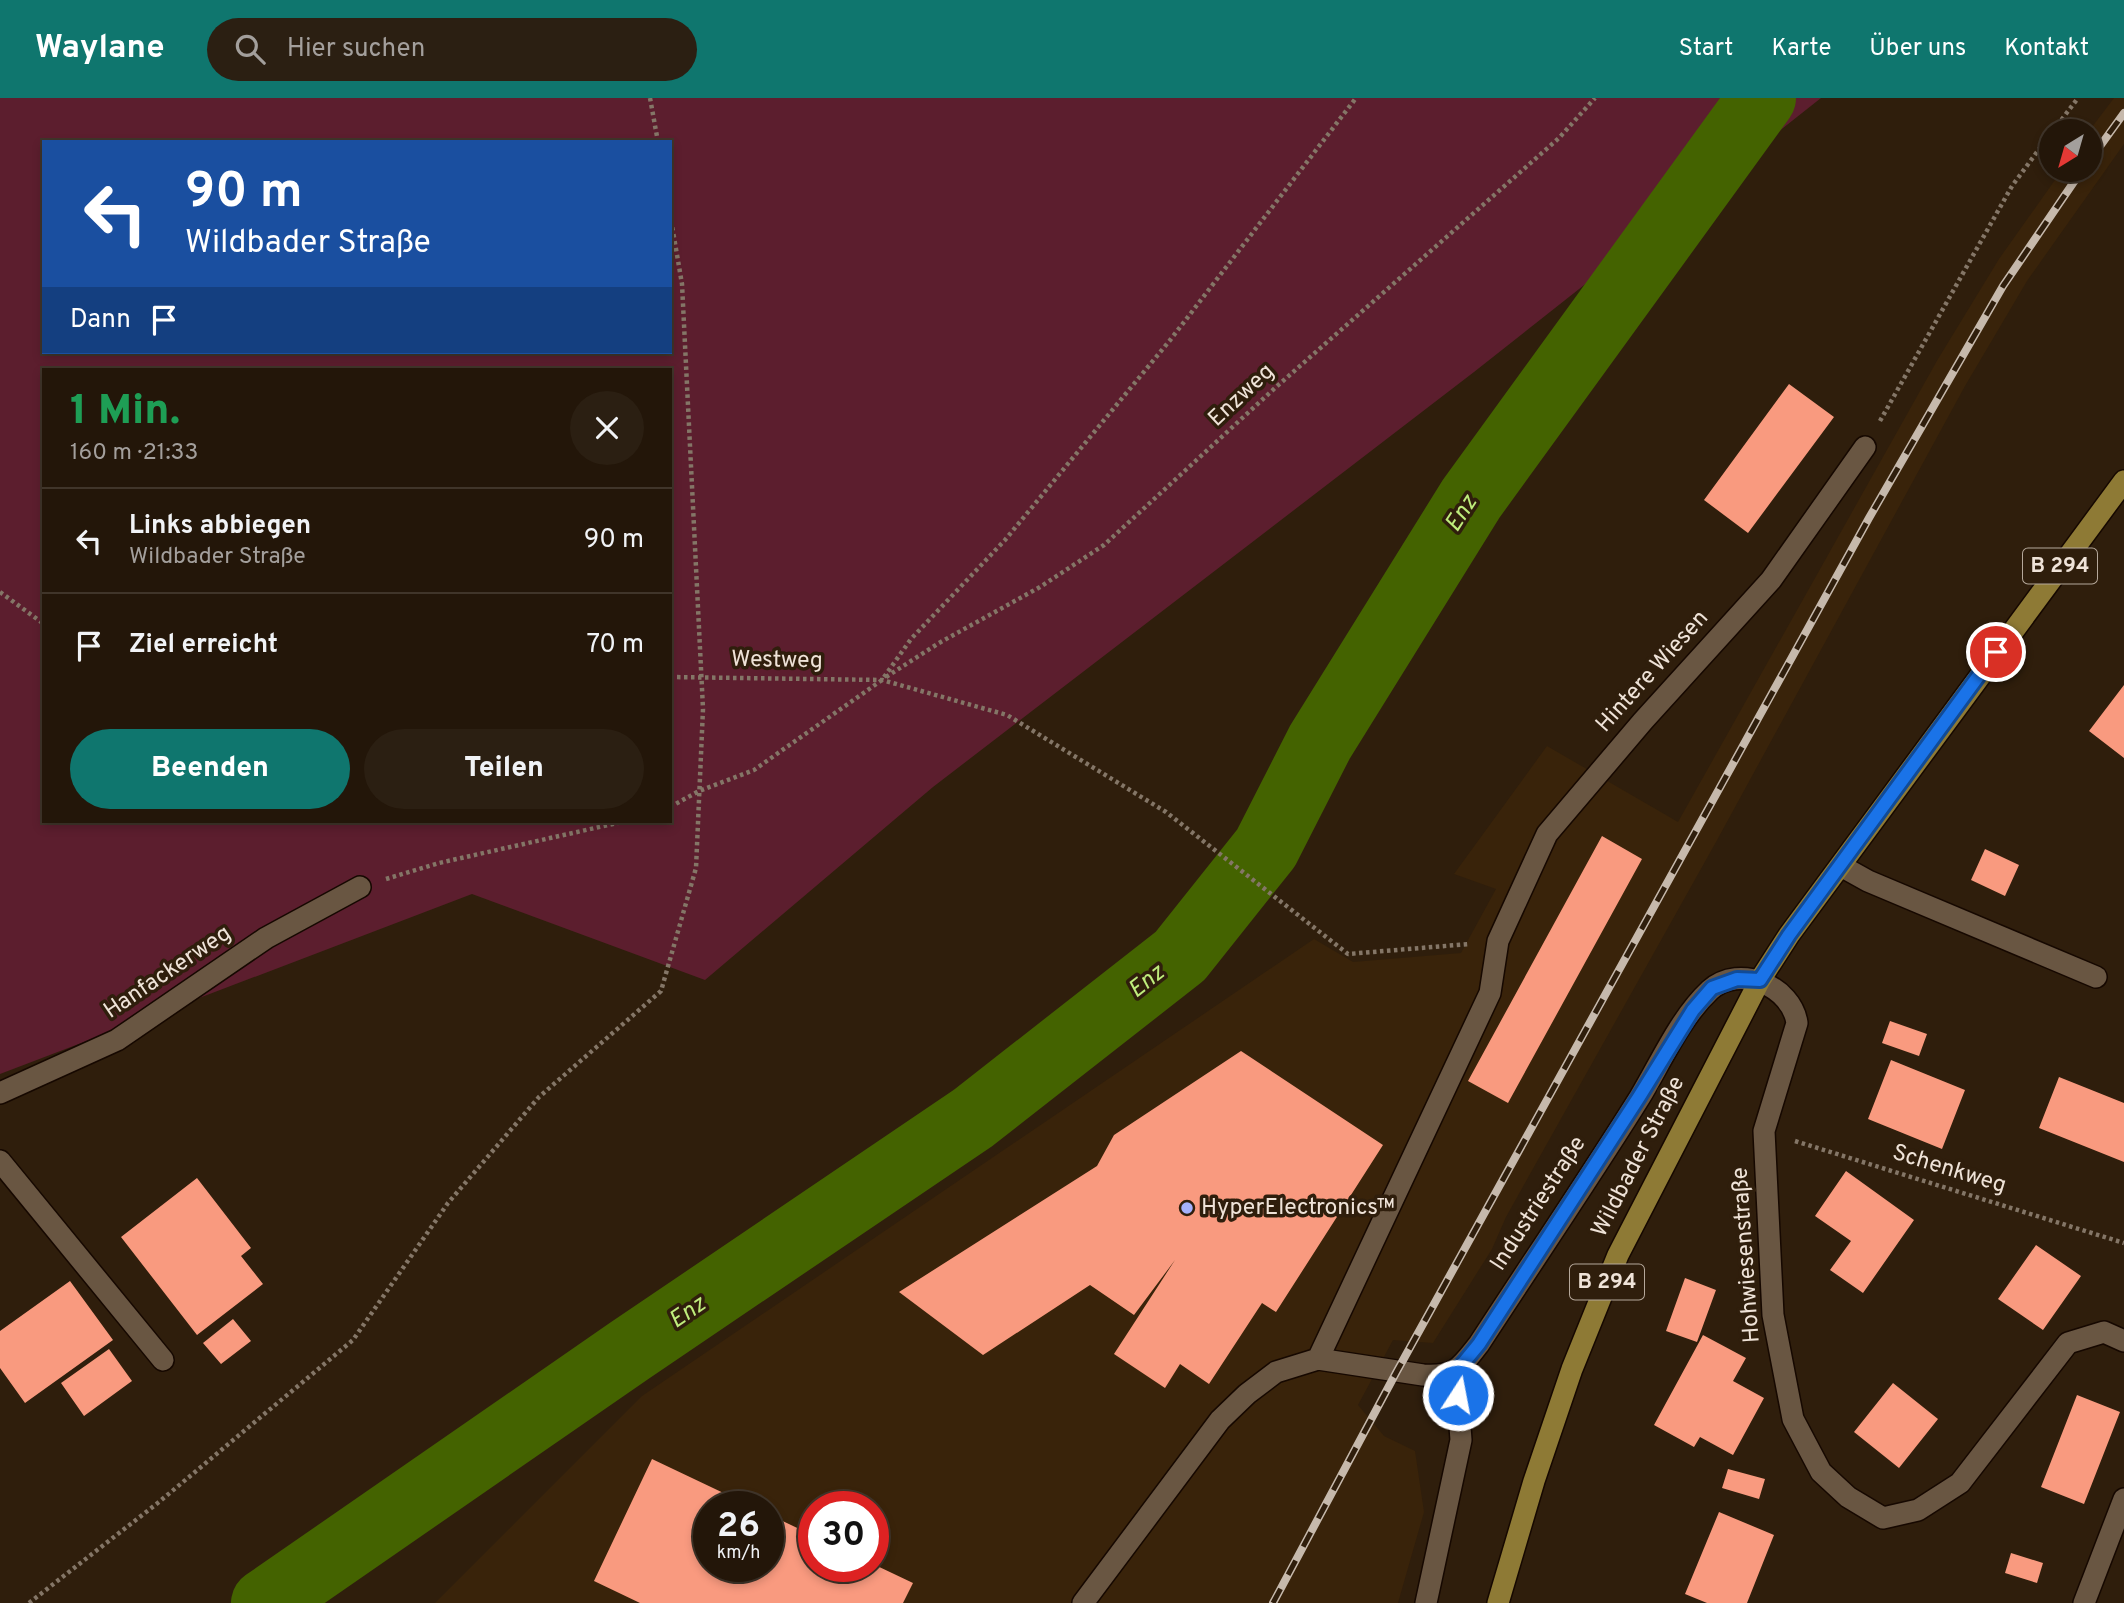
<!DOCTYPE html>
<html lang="de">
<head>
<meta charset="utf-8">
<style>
  body { margin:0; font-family:Overpass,sans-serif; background:#2b1f12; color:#f1f3f6; height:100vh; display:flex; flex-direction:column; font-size:26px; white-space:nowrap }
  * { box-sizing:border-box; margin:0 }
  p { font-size:23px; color:#a39f9c }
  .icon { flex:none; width:38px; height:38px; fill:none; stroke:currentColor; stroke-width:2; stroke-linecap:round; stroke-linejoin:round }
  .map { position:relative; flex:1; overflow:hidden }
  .sheet { position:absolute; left:42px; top:270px; width:630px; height:455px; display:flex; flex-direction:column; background:#231609; border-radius:0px; box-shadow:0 4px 10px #0003,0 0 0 2px #40352a }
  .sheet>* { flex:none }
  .hud { position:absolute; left:42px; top:42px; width:630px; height:214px; border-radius:0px; box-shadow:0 4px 10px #0003,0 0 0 2px #40352a; background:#1a4fa0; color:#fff; overflow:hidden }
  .needle { width:46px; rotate:217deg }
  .controls { position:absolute; left:2039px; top:21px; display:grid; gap:14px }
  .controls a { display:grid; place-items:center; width:63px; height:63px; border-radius:50%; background:#231609; box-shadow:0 4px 10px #0003,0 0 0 2px #40352a; font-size:35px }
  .speed { position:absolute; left:693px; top:1393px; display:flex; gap:14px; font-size:35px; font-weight:700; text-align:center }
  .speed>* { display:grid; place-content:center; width:91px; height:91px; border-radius:50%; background:#231609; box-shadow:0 4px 10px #0003,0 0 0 2px #40352a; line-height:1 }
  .speed small { font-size:18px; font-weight:400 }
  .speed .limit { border:10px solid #d22; background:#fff; color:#111 }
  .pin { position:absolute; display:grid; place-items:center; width:60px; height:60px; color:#fff; margin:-30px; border:4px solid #fff; border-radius:50%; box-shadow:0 2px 7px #0007 }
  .me { position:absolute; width:77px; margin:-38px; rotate:11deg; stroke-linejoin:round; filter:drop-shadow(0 0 5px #0008) }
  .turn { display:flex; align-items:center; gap:24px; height:147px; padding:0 28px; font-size:32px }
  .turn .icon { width:91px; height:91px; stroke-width:2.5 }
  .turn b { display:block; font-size:49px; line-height:60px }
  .then { display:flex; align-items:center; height:66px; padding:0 28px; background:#0003; gap:14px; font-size:26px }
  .round { display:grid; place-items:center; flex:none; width:74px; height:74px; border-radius:37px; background:#2b1f12 }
  .headline { display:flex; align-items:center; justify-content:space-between; height:119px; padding:0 28px }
  h1 { font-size:42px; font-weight:800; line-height:52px; color:#1e9e55 }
  .primary-button { display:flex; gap:14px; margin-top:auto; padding:14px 28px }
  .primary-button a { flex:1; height:80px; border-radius:42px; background:#0f766e; color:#fff; font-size:28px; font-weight:800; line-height:80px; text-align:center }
  .primary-button a+a { background:#2b1f12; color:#f1f3f6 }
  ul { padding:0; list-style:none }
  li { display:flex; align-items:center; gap:21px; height:105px; padding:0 28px; border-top:2px solid #40352a }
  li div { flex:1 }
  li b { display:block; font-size:26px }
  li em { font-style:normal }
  header { display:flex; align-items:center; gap:42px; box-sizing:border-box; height:98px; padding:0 35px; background:#0f766e; color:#fff }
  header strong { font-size:33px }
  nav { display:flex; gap:38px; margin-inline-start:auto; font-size:24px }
  .search { width:490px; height:63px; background:#2b1f12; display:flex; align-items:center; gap:18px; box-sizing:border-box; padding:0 24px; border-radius:38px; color:#a39f9c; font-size:26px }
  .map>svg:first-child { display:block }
  .built { fill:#39230a; fill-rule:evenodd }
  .green { fill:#5c1e2e; fill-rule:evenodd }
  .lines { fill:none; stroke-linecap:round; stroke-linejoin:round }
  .river { stroke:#446300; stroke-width:68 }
  .building { fill:#f99a7f }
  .minor-casing { stroke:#160800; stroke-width:24 }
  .major-casing { stroke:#160800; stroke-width:24 }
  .path { stroke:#847667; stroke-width:4.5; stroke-dasharray:3.5 3.5; stroke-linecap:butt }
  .minor { stroke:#695642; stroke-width:21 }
  .major { stroke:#8e7a35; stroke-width:21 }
  .rail-casing { stroke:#c6b9ac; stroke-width:8 }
  .rail { stroke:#2f1e0c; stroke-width:5; stroke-dasharray:16; stroke-linecap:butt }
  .route-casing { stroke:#114b97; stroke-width:18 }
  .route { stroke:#1a73e8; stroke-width:12 }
  .poi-dot { fill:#a5b1fc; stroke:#2f1e0c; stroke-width:2.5 }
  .labels { text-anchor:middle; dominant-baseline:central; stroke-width:7; stroke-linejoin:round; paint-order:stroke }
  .shield { fill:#2f1e0c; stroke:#b5a89b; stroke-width:2 }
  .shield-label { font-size:21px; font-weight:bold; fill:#efe3d8 }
  .street-label { font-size:23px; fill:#efe3d8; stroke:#2f1e0c }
  .poi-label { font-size:23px; fill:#efe3d8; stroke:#2f1e0c; text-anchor:start }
  .water-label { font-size:24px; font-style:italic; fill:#bfed7c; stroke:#2f1e0c }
</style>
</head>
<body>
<header>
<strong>Waylane</strong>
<div class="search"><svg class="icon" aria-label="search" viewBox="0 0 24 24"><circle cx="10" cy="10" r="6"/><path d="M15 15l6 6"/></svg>Hier suchen</div>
<nav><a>Start</a><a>Karte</a><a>Über uns</a><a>Kontakt</a></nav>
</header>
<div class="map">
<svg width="2124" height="1505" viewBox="0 0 2124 1505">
  <rect width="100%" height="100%" fill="#2f1e0c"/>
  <!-- built -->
  <path class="built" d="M2114,0H2124V46L2027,183L1965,288L1716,744L1506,1119L1492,1151L1433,1245L1393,1242L1358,1307L1384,1338L1415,1353L1424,1414L1398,1505H435L642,1298L1314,841L1353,864L1461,855L1496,791L1454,776L1547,648L1678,724L1938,261L1999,161L2062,72H2090L2089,33ZM709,1409H768V1468H709ZM814,1409H873V1468H814Z"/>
  <!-- green -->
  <path class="green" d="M0,0H1821L1474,274L933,689L705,882L472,796L0,976ZM44,44H670V254H44ZM44,271H670V723H44Z"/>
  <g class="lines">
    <!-- river -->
    <path class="river" d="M265,1505L629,1253L973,1020L1180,858L1266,750L1320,644L1471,401L1762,0"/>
  </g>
  <!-- building -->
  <path class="building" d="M1789,286L1834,319L1748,435L1704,402Z
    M2124,587V660L2089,633Z
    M1602,738L1642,761L1508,1005L1468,983Z
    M1985,751L2019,767L2005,798L1971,782Z
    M1890,923L1927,936L1919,958L1882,945Z
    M1241,953L1383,1047L1276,1214L1262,1205L1209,1286L1180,1266L1165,1290L1114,1256L1175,1162L1134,1217L1090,1187L983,1257L899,1194L1097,1068L1114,1037Z
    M1891,962L1965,992L1942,1051L1868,1021Z
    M2059,979L2124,1005V1064L2039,1030Z
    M1846,1073L1914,1122L1863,1195L1830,1172L1851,1143L1815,1118Z
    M197,1080L251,1150L241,1158L263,1186L197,1237L121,1139Z
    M2036,1147L2081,1178L2043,1232L1998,1201Z
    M1685,1180L1716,1192L1697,1244L1666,1233Z
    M70,1183L113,1242L25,1305L0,1270V1233Z
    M233,1221L251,1243L221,1266L203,1245Z
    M1703,1237L1746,1260L1733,1283L1764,1300L1733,1357L1700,1339L1694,1349L1654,1327Z
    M109,1251L132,1283L84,1318L61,1285Z
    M1893,1285L1938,1321L1899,1370L1854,1334Z
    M2077,1297L2120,1314L2084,1406L2041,1389Z
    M652,1361L753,1409H709V1468H768V1416L814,1438V1468H873V1466L913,1485L903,1505H640L594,1483Z
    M1728,1371L1765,1381L1759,1401L1722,1390Z
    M1719,1414L1774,1437L1747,1505H1707L1685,1496Z
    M2011,1455L2043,1465L2037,1485L2005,1475Z"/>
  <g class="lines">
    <defs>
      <path id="minor" d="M1841,768L1868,783L2096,879
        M0,995L117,942L266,840L360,789
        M0,1063L163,1262
        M1318,1261L1490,895L1498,843L1547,736L1643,623L1771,482L1865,349
        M1083,1505L1220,1322L1247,1296L1276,1274L1318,1261L1423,1277C1456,1279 1460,1270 1479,1246C1533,1163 1588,1082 1640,999C1661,964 1680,920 1710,892C1740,865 1792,889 1797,925L1764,1033L1773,1217L1793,1321L1821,1374L1848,1399L1883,1420L1918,1412L1960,1385L2068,1245L2104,1234L2124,1243
        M1426,1505L1461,1342L1456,1274
        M2084,1505L2124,1401"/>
      <path id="major" d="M1498,1505L1534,1383L1572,1271L1618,1157L1760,882L1789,837L2124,383"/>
    </defs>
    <!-- minor casing -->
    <use href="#minor" class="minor-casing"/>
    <!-- major casing -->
    <use href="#major" class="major-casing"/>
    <!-- path -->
    <path class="path" d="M650,0L658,44
      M2053,33L2078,0
      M1880,323L2012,88L2051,35
      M0,494L44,526
      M670,579L882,582L1007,617L1166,714L1348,856L1469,846
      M886,579L939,545L1040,489L1104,447L1275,290L1559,40L1595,0
      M670,709L699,693L754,672L882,582L911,541L1005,442L1171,241L1356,0
      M386,781L439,765L626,723
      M1795,1043L2124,1145
      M29,1505L159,1404L353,1242L448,1105L539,999L661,893L696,770L703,611L682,186L670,116"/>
    <!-- minor -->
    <use href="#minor" class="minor"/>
    <!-- major -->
    <use href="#major" class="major"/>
    <defs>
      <path id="rail" d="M2090,62L2124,15
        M1273,1505L1397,1273L1869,420L2003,188L2082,72"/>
    </defs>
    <!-- rail casing -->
    <use href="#rail" class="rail-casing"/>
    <!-- rail -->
    <use href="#rail" class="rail"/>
  </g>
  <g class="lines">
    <defs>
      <path id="route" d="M1458,1297L1456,1274L1479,1246L1639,999L1693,912L1712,890L1737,881L1760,882L1789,837L1996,554"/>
    </defs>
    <!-- route casing -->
    <use href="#route" class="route-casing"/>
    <!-- route -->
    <use href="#route" class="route"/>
  </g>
  <!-- markers -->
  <circle class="poi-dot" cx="1187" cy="1110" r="7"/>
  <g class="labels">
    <!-- shield labels -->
    <g class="shield">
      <rect x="2023" y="450.5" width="74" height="35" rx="5"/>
      <rect x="1570" y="1166.5" width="74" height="35" rx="5"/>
    </g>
    <g class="shield-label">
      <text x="2060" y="468">B 294</text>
      <text x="1607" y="1184">B 294</text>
    </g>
    <!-- street labels -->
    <g class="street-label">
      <text transform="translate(1242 298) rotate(-43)">Enzweg</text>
      <text transform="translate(777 563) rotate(1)">Westweg</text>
      <text transform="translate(1653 574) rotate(-48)">Hintere Wiesen</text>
      <text transform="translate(168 875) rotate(-34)">Hanfackerweg</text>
      <text transform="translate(1639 1059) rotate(-63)">Wildbader Straße</text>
      <text transform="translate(1949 1072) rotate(17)">Schenkweg</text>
      <text transform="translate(1539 1106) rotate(-57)">Industriestraße</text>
      <text transform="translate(1747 1157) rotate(-94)">Hohwiesenstraße</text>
    </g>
    <!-- poi labels -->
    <g class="poi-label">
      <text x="1201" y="1110">HyperElectronics™</text>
    </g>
    <!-- water labels -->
    <g class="water-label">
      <text transform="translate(1462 416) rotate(-57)">Enz</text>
      <text transform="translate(1147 884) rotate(-38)">Enz</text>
      <text transform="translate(688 1215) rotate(-34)">Enz</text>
    </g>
  </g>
</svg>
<div class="controls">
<a><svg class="needle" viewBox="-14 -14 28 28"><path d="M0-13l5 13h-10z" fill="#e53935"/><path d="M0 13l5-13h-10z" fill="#a39f9c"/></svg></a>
</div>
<div class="speed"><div>26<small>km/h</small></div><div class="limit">30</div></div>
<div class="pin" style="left:1996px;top:554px;background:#d93025"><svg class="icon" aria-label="arrive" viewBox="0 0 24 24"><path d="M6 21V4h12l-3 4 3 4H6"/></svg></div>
<svg class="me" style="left:1458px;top:1297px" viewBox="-20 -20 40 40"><circle r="17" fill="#1a73e8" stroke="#fff" stroke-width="3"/><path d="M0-11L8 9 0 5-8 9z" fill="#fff"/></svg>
<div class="hud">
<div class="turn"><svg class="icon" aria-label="left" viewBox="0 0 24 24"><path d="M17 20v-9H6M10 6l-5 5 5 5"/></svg><div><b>90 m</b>Wildbader Straße</div></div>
<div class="then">Dann<svg class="icon" aria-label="arrive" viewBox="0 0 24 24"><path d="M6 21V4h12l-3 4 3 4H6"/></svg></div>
</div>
<section class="sheet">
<div class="headline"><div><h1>1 Min.</h1><p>160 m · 21:33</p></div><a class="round"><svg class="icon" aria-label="close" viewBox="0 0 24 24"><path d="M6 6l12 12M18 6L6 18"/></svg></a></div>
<ul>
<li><svg class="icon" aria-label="left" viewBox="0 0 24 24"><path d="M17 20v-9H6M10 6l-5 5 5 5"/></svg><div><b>Links abbiegen</b><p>Wildbader Straße</p></div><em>90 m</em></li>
<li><svg class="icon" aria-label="arrive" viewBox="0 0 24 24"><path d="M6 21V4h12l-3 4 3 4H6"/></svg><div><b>Ziel erreicht</b></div><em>70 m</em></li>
</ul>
<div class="primary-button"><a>Beenden</a><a>Teilen</a></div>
</section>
</div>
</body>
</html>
